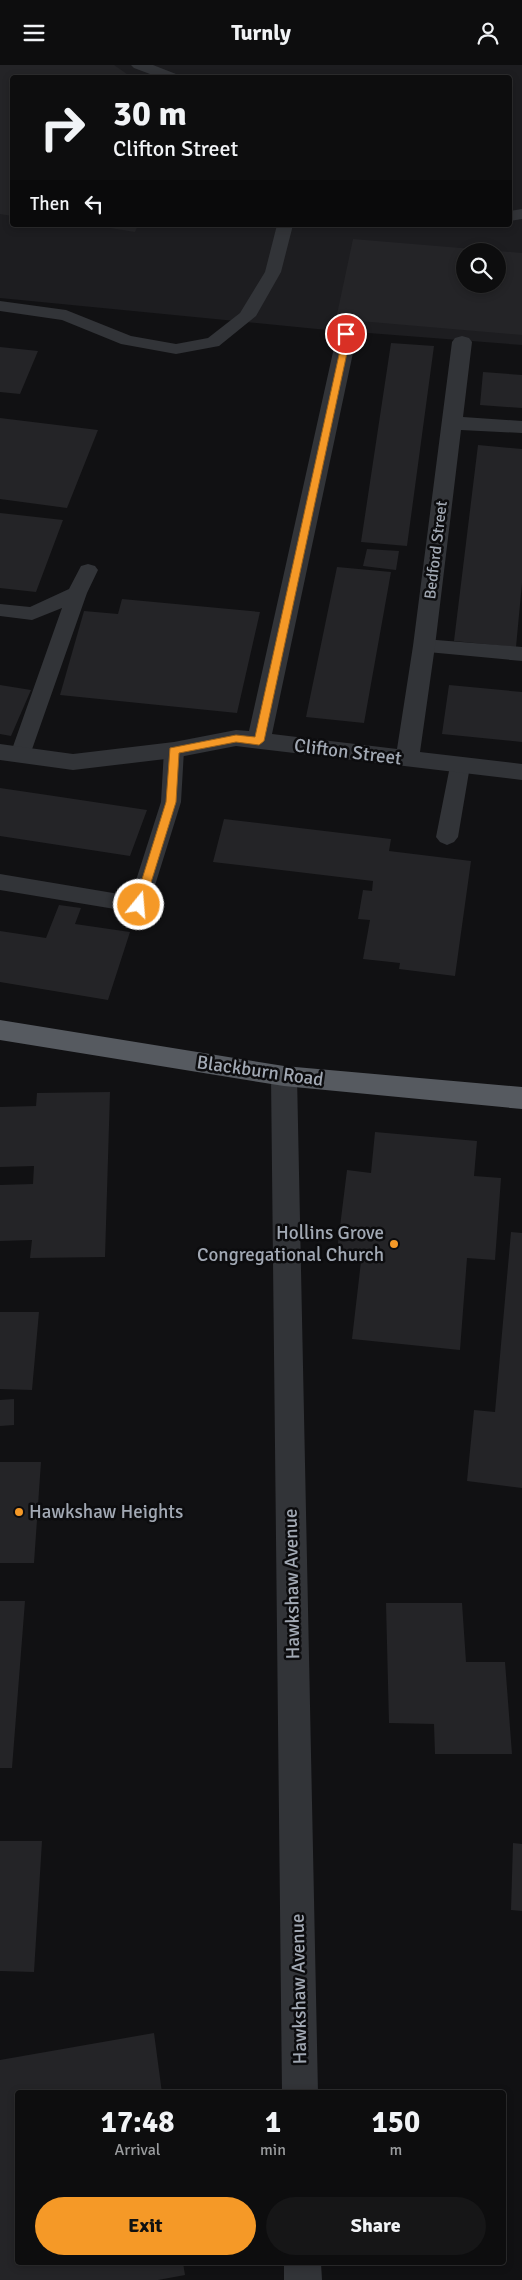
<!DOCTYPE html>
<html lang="en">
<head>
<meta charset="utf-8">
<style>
  body { margin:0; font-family:Signika,sans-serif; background:#161617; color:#f1f3f6; height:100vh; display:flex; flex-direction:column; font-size:19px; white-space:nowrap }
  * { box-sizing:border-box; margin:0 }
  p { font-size:16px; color:#9a9c9e }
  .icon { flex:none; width:28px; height:28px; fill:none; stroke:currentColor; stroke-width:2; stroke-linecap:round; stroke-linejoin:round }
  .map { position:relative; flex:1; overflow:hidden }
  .side { position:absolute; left:15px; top:2025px; width:491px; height:175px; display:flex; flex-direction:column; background:#0d0d0e; border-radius:5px; box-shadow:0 2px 8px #0003,0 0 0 1px #2d2d2e }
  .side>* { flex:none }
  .banner { position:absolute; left:10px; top:10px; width:502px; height:152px; border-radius:5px; box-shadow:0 2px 8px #0003,0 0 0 1px #2d2d2e; background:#0d0d0e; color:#f1f3f6; overflow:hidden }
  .fabs { position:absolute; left:456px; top:178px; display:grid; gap:10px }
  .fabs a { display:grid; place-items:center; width:50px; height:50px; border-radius:50%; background:#0d0d0e; box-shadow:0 2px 8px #0003,0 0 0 1px #2d2d2e; font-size:25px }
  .pin { position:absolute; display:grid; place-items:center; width:42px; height:42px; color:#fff; margin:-21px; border:2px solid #fff; border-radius:50%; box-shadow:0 1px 5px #0007 }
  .me { position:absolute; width:55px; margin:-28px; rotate:17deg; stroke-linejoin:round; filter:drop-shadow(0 0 4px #0008) }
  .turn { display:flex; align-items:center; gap:18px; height:105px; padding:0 20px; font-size:22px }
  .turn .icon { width:65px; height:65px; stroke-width:2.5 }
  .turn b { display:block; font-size:35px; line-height:42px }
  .then { display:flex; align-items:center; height:48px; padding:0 20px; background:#0003; gap:10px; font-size:19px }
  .eta { display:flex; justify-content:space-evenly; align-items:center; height:85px; text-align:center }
  .eta b { font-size:30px; font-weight:700; line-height:35px }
  .primary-button { display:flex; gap:10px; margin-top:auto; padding:10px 20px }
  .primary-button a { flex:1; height:58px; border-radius:30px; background:#f59927; color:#111; font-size:20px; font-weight:700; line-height:58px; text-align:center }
  .primary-button a+a { background:#161617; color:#f1f3f6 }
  header { display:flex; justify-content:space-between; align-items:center; height:65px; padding:0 20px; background:#0d0d0e; font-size:22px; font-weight:700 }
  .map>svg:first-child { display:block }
  .built { fill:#1d1d20; fill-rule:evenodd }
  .building { fill:#242427 }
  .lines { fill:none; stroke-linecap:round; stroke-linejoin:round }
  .service { fill:#323438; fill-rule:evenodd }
  .minor { fill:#323438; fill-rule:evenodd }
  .trunk { fill:#565a60; fill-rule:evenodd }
  .route { fill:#f59927; stroke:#9f6319 }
  .poi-dot { fill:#f59927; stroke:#0c0c0e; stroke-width:2 }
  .labels { text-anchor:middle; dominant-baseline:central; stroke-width:5; stroke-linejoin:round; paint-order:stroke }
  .far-street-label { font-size:16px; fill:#a2a9b4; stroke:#0c0c0e }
  .street-label { font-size:19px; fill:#a2a9b4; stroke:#0c0c0e }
  .poi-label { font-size:19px; fill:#a2a9b4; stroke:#0c0c0e; text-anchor:end }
</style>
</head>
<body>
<header><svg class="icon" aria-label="menu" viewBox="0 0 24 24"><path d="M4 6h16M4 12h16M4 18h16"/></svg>Turnly<svg class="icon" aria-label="person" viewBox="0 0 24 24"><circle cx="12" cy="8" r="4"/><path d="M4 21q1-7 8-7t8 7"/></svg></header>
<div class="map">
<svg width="522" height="2215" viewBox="0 0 522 2215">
  <rect width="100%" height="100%" fill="#111113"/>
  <!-- built -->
  <path class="built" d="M0,0H522V280L317,264L0,233ZM12,12H510V160H12ZM465,186H498V219H465Z"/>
  <!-- building -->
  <path class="building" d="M0,0H114L127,9L135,12H12V151L0,149Z
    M91,160H138L135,167Z
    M353,174L485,185L465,186V219H498V186L522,188V270L336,254Z
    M391,278L434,281L407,481L361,477Z
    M0,282L38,286L20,329L0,327Z
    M483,307L522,310V343L480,340Z
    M0,353L98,365L67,443L0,434Z
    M478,380L522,384V518L516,582L454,576Z
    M0,448L63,455L36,527L0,523Z
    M367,484L399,486L396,505L363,501Z
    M337,502L391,507L364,658L306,652Z
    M122,534L260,547L237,648L60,630L84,546L118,549Z
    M0,620L31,625L11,671L0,669Z
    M449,620L522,627V677L442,669Z
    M0,723L54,731L147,745L130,791L0,771Z
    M224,754L391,774L389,786L471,796L455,911L399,904L400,898L363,894L370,855L358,854L363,825L372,826L373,816L213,797Z
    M59,840L81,843L75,859L130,867L108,935L0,917V866L46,873Z
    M110,1027L105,1192L30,1193L32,1175L0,1176V1120L33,1119L34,1101L0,1102V1042L36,1041L37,1028Z
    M375,1067L477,1076L474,1111L501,1113L495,1195L467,1193L460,1285L352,1274L362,1188L337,1186L347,1105L371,1108Z
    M511,1167L522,1168V1423L467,1416L474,1345L495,1347Z
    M0,1247H39L32,1325L0,1324Z
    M14,1334V1360L0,1361V1335Z
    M0,1397H41L34,1498H0Z
    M0,1536H25L12,1703H0Z
    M386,1538H462L466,1597H505L512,1689H435L434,1659L389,1658Z
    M0,1776H42L34,1907L0,1906Z
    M513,1778L522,1779V1846L511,1845Z
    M154,1968L162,2028H18V2198H183L185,2210L158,2215H0V1995Z"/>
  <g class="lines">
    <!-- service -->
    <path class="service" d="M131,0H153L176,9L179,12H158L134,3Z
      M522,144V154L510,156V146Z
      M277,160H293L281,207L256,251L219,281L176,289L121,279L62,255L0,246V236L66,245L131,271L176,279L208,273L240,248L265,207Z
      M88,499L95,501L98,505L87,528L30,690L27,695L20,697L13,695L10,690L62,543L32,555L0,551V539L30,542L69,524L81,501Z
      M424,574L522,582V596L417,586L414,581L417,576Z
      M174,678L181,680L184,685L181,737L147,846L139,848L0,825V809L131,831L161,737L164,685L167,680Z
      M460,694L467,696L470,701L458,772L454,777L447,780L440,777L436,772L450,701L453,696Z"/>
    <!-- minor -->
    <path class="minor" d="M347,263L354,265L357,269L272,669L397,684L413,581L452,277L455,273L462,271L469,273L472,277L463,352L522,356V368L461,365L435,581L420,687L522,699V715L236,681L174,693L73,705L0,695V679L73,689L174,677L236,665L249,666L337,269L340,265Z
      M284,1001L293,1004L297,1011L318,2028H282L271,1011L275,1004Z
      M284,2198H321L322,2215H284Z"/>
    <!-- trunk -->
    <path class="trunk" d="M0,955L284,1001L522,1022V1044L284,1021L0,975Z"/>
  </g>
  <!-- route -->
  <path class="route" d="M344,267L351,269L264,676L259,680L236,677L179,688L176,737L144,840L143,842H136L134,840L166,737L170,683L236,670L255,672Z"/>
  <!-- markers -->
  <g class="poi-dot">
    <circle cx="394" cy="1179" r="5"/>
    <circle cx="19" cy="1447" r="5"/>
  </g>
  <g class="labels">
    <!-- far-street labels -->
    <g class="far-street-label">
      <text transform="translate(436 485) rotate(-83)">Bedford Street</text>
    </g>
    <!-- street labels -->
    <g class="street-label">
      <text transform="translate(348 687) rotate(7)">Clifton Street</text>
      <text transform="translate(260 1006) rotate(8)">Blackburn Road</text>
      <text transform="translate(292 1519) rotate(-91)">Hawkshaw Avenue</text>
      <text transform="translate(299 1924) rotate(-91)">Hawkshaw Avenue</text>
    </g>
    <!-- poi labels -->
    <g class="poi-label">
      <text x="384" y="1168">Hollins Grove<tspan x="384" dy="22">Congregational Church</tspan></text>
      <text x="29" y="1447" text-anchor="start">Hawkshaw Heights</text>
    </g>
  </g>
</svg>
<div class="fabs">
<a><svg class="icon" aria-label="search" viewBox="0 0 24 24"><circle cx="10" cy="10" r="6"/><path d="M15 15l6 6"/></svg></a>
</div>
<div class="pin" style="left:346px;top:269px;background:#d93025"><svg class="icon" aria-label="arrive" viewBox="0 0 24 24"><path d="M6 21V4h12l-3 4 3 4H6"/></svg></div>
<svg class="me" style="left:139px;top:840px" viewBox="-20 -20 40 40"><circle r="17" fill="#f59927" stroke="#fff" stroke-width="3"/><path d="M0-11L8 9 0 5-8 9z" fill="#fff"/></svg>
<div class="banner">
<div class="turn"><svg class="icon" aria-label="right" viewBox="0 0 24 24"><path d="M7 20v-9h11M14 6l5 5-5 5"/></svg><div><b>30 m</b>Clifton Street</div></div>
<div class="then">Then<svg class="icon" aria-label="left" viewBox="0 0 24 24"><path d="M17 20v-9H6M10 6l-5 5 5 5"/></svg></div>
</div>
<section class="side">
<div class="eta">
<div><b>17:48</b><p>Arrival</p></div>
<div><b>1</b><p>min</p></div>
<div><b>150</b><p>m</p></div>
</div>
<div class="primary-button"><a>Exit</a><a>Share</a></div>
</section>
</div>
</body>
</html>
